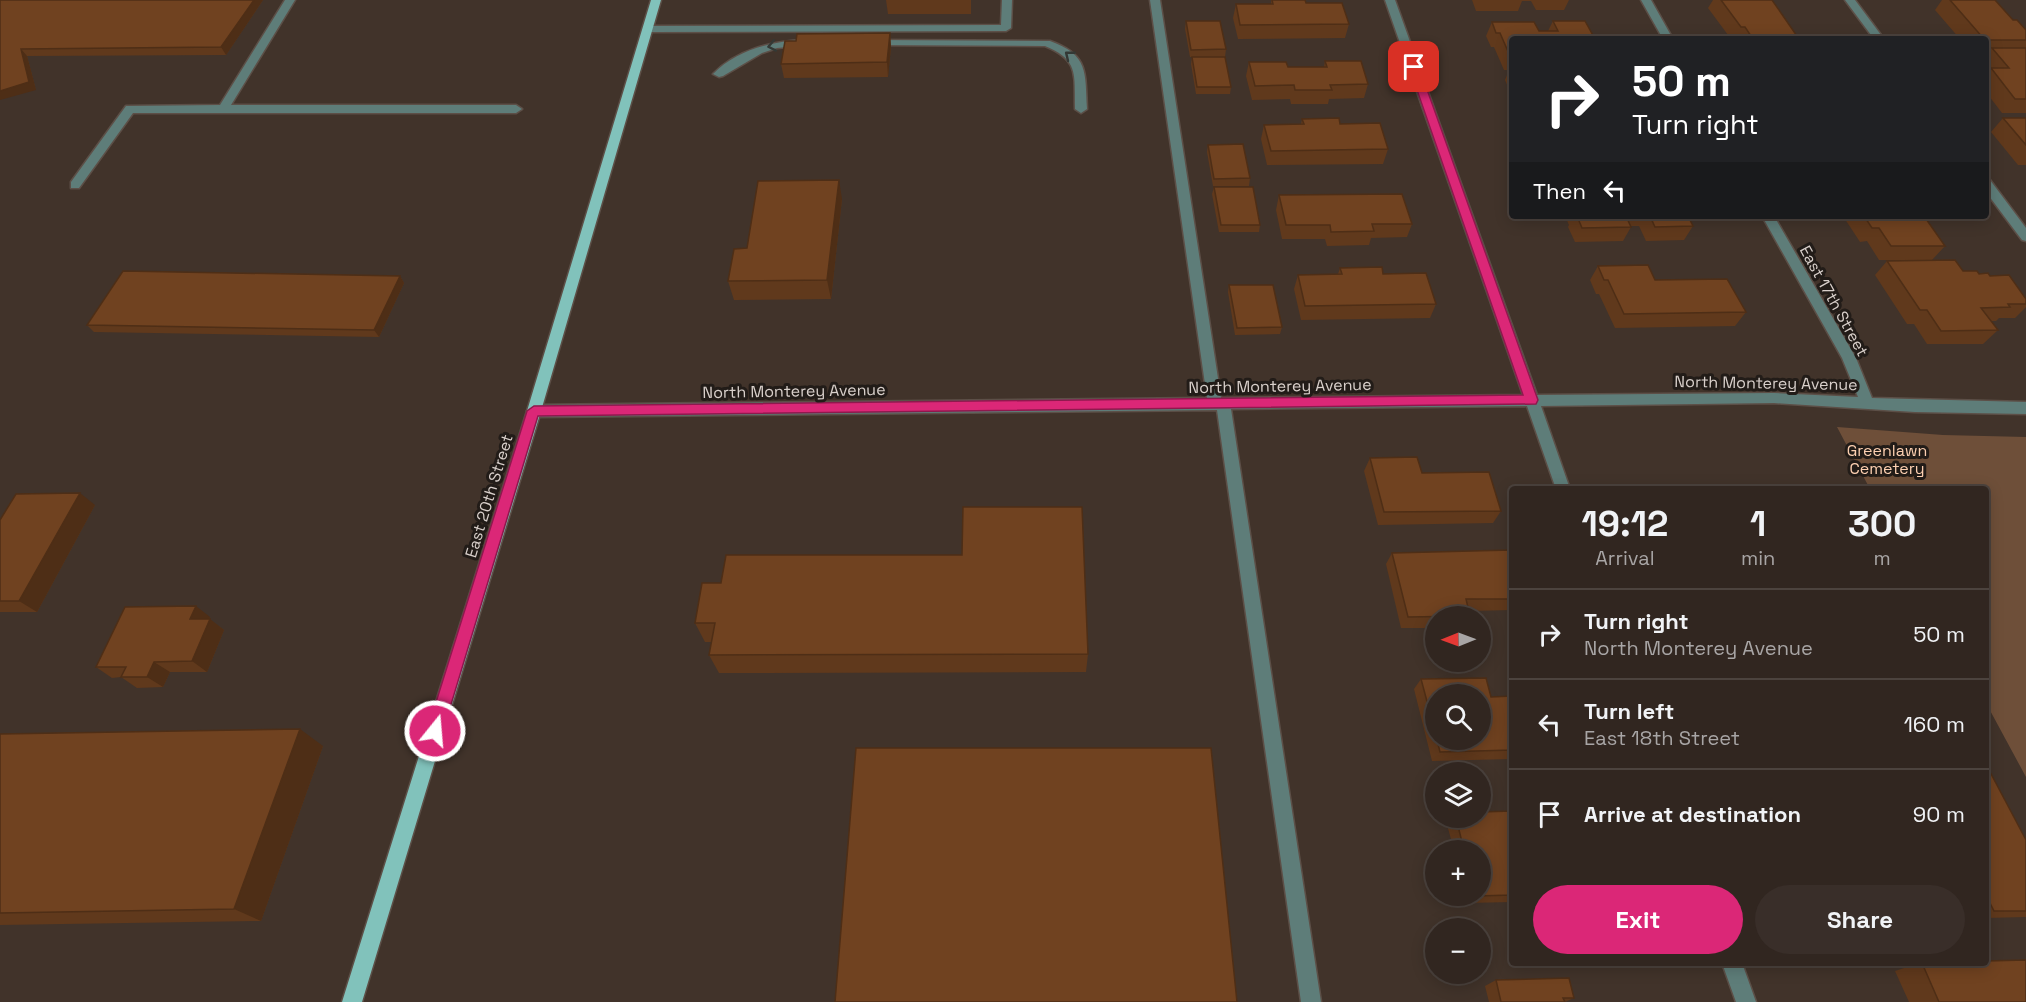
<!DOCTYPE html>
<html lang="en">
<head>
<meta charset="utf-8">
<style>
  body { margin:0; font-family:"Space Grotesk",sans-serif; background:#392e29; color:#f1f3f6; height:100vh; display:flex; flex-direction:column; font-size:22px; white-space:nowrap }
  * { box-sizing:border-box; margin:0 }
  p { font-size:20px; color:#a8a5a5 }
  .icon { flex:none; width:33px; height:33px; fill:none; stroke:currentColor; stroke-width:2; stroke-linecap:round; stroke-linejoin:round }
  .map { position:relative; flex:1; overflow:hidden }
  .side { position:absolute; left:1509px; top:486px; width:480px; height:480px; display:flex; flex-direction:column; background:#312620; border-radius:6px; box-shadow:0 3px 15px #0003,0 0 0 2px #4c433e }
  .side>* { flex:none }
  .top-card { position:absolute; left:1509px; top:36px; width:480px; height:183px; border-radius:6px; box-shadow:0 3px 15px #0003,0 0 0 2px #4c433e; background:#202124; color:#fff; overflow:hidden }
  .needle { width:39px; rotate:269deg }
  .buttons { position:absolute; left:1425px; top:606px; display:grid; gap:12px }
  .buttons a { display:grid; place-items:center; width:66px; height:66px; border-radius:50%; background:#312620; box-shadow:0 3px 15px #0003,0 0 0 2px #4c433e; font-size:30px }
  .pin { position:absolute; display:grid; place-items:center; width:51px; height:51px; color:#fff; margin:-26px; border-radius:12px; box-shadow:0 3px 9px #0006 }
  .me { position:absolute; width:66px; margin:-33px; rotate:17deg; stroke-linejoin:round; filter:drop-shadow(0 0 4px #0008) }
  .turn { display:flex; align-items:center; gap:21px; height:126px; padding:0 24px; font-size:27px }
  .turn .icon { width:78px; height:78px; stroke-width:2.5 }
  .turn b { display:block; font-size:42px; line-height:51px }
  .then { display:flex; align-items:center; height:57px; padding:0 24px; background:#0003; gap:12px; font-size:22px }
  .eta { display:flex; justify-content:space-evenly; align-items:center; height:102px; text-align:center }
  .eta b { font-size:36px; font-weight:600; line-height:42px }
  .cta { display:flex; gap:12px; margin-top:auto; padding:12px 24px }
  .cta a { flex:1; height:69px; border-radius:36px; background:#db2777; color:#fff; font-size:24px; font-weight:600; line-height:69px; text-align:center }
  .cta a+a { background:#392e29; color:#f1f3f6 }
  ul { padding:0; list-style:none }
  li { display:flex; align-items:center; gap:18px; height:90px; padding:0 24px; border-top:2px solid #4c433e }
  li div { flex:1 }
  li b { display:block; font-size:22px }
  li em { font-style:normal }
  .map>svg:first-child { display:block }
  .green { fill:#6e4f39 }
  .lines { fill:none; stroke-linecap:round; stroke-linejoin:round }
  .minor-casing { stroke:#5c4f47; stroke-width:3 }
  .major-casing { stroke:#5c4f47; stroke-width:3 }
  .minor { fill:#5e7d79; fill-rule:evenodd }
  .major { fill:#81c2bb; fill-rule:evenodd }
  .wall { fill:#60391c; fill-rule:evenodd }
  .shaded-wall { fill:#4e2e16 }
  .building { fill:#704220; stroke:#4e2e16; stroke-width:1.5 }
  .oneway { stroke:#343935 }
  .route { fill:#db2777; stroke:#8e194d; stroke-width:1.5 }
  .labels { text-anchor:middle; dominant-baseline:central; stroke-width:6; stroke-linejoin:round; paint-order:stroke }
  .street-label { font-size:16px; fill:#d9d0cb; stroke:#221c18 }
  .park-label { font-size:16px; fill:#fdd0b1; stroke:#221c18 }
</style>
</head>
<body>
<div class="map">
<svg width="2026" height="1002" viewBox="0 0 2026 1002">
  <rect width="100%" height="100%" fill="#41332a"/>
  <!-- green -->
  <path class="green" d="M1837,427L1943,435L2026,437V777L1986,703V489H1870Z"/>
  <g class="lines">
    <defs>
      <path id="minor" d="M285,0H295L231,105H516L522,109L516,113H133L79,188H71V182L126,106L220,105Z
        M1002,0H1012L1011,28L1006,31L648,32L643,29L648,26L1001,25Z
        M1150,0H1160L1221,398L1523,395L1385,0H1395L1537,395L1774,393L1858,397L1842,358L1762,216H1774L1856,358L1872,398L2026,402V414L1915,412L1774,403L1541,406L1570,489H1556L1527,406L1231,409L1321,1002H1301L1217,410L534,417L529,415L527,411L529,407L534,405L1207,398Z
        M1641,0H1651L1673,39H1663Z
        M1845,0H1855L1884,39H1874Z
        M804,40L809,43L808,45L777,48L762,53L723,76L719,77L713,74C736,50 772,41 804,40Z
        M870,40L1050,41C1089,55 1085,72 1087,109L1081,113L1075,109C1074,76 1080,60 1045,46L866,45L865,43Z
        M1986,179L1990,180L2026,228V241L2022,240L1986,192Z
        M1722,963H1742L1756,1002H1736Z"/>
      <path id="major" d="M651,0H661L541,411L362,1002H342L527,411Z"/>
    </defs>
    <!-- minor casing -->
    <use href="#minor" class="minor-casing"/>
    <!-- major casing -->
    <use href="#major" class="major-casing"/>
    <!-- minor -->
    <use href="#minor" class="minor"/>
    <!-- major -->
    <use href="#major" class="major"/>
  </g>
  <!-- wall -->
  <path class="wall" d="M0,0H263L226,55L27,56L36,90Z
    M886,0H971V14H888Z
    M1271,0L1349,24L1345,38L1238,39L1233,18L1236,4H1271Z
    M1472,0H1569L1564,10H1536L1531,1H1522L1518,11H1476Z
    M1713,0H1772L1799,39H1731L1708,8Z
    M1942,0H1995L2013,20L2026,30V113H2002L1986,92V74L1988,72L1986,69V39H1960L1935,10Z
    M1186,21L1226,49L1225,57L1231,87L1230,94H1196L1191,64L1192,57H1190L1185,29Z
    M1553,21L1595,39H1512V96L1505,80L1509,70H1504L1494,47H1491L1486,36L1492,22L1539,31H1548Z
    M890,33L891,47L888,77L784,78L781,64L796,41Z
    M1325,61L1368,84L1364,98L1329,99L1328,104H1291L1290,99L1252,100L1246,76L1249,62L1288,67H1324Z
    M2003,118H2026V165H2018L1991,132Z
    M1302,119L1340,124L1388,149L1383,164L1267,165L1261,139L1264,125L1301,124Z
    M1208,145L1250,178L1249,186H1213L1207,152Z
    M1214,187L1260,225L1259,232H1219L1212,194Z
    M1279,195L1412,224L1407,237L1371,238L1369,245L1327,246L1325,239H1282L1276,210Z
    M842,199L831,299L734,300L728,281L747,248Z
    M1565,216H1688L1693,226L1684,240L1646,241L1639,226H1631V227L1623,241L1575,242L1568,227L1569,225Z
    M1843,216H1924L1945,246L1932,260H1879L1867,241L1860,242Z
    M1887,261L1990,276L2026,299V307L2015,318H1999L1996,321H1991L1998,330L1983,344H1927L1914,324H1907L1875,275Z
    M1598,266L1655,280L1746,312L1735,326L1615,328L1599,294H1596L1590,280Z
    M1340,268L1383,274L1436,304L1430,318L1301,320L1294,289L1298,275L1338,274Z
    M400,276L404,283L379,337L94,332L87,325Z
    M1229,285L1282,327L1280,334L1235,335L1228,292Z
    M1370,458L1501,511L1493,523L1378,525L1364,471Z
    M95,505L37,612H0V520Z
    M1512,550V610L1469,611L1436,616V628H1401L1386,564L1392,553Z
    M721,583L1088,654L1086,672L719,673L709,655L712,642H705L695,623Z
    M210,617L209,619L224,630L207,672H170L163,687L137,688L121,677L112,678L96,667Z
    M1421,679L1491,697L1512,696V759L1432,761L1414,689ZM1436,694L1480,740H1436Z
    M0,734L323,746L261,921L0,925Z
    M1986,772L2026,840V917L1986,918Z
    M1512,811V902L1467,903L1465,896H1480V850H1454L1446,821L1449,818H1480Z
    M1919,963H1986L2026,1002H1909L1895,971Z
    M1496,980L1574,998L1565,1002H1489L1485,986Z"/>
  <!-- shaded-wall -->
  <path class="shaded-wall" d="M254,0H263L226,55L221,47Z
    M890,33L891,47L888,77L887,62Z
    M21,49L27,56L36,90L0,100V91Z
    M839,180L842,199L831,299L827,280Z
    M400,276L404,283L379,337L374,330Z
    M80,493L95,505L37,612L19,601Z
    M196,606L210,617L205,630L190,619Z
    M210,619L224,630L207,672L192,661Z
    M154,662L170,672L163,687L147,677Z
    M300,729L323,746L261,921L234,909Z"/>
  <!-- building -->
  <path class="building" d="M0,0H254L221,47L21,49L29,82L0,91Z
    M1272,0H1305L1306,3H1342L1349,24L1240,25L1236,4H1273Z
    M1721,0H1772L1799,39H1753L1745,27H1741Z
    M1950,0H1995L2013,20H2017L2026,30V40H1986V39H1984Z
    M1186,21H1220L1226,49L1191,50Z
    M1553,21H1585L1595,39H1512V56H1510L1500,33H1496L1492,22H1534L1539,31H1558Z
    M890,33L887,62L781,64L785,41H796L797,34Z
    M1992,48H2026V99H2015L1991,68H2009Z
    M1192,57H1225L1231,87H1197Z
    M1325,61H1361L1368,84L1330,85L1332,90H1295L1294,85L1255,86L1249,62H1286L1288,67H1327Z
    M1339,118L1340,124L1380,123L1388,149L1271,151L1264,125L1304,124L1302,119Z
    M2003,118H2026V145Z
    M1243,144L1250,178L1214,179L1208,145Z
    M839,180L827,280L728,281L734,249L747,248L758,181Z
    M1214,187H1253L1260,225H1221Z
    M1402,194L1412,224H1372L1374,231L1331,232L1330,225H1286L1279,195Z
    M1577,216H1626L1631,227L1582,228Z
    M1650,216H1688L1693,226L1655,227Z
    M1864,216H1924L1945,246H1891L1879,228H1872Z
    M1955,260L1963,271H1977L1979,274L1988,273L1990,276L2009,275L2026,299V304H2008L2010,307L1981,308L1998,330L1941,331L1927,310H1920L1887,261Z
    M1648,265L1655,280L1727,279L1746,312L1624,314L1608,280H1604L1598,266Z
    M1382,267L1383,274L1426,273L1436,304L1305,306L1298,275L1342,274L1340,268Z
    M123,271L400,276L374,330L87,325Z
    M1229,285H1273L1282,327L1237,328Z
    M1417,457L1422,473L1489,472L1501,511L1384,512L1370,458Z
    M80,493L19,601H0V520L16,494Z
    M963,507H1082L1088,654L709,655L715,623H695L702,583H721L726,555H962Z
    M1512,550V599H1466L1470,616L1408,617L1392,553Z
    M196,606L190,619H210L192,661L154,662L147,677H121L126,667H96L125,607Z
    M1486,678L1491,697L1512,696V750L1440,752L1437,740H1480V694H1436V735L1421,679Z
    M300,729L234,909L0,913V734Z
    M856,748H1211L1237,1002H835Z
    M1986,772H1990L2026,840V911H1994L1986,895Z
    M1512,811V895L1476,896H1480V850H1464L1456,818H1480V812Z
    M2026,960V1002H1939L1922,963H1986V961Z
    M1569,978L1574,998H1563L1565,1002H1501L1496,980Z"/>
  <!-- one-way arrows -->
  <defs><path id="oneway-chevron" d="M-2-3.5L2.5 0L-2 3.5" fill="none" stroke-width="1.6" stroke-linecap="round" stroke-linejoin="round" transform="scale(1.5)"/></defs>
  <g class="oneway">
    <use href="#oneway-chevron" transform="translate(772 46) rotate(169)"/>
    <use href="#oneway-chevron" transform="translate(1069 55) rotate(-141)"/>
  </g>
  <!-- route -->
  <path class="route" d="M1411,65L1419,67L1538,400L1536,404L538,416L443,731L441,736L435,739L430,736L427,731L527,411L534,406L1523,395L1409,67Z"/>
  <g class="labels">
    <!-- street labels -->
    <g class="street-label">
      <text transform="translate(1834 301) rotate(61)">East 17th Street</text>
      <text transform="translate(1766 383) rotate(1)">North Monterey Avenue</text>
      <text transform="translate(1280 386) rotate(-1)">North Monterey Avenue</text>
      <text transform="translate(794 391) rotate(-1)">North Monterey Avenue</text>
      <text transform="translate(489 496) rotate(-73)">East 20th Street</text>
    </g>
    <!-- park labels -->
    <g class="park-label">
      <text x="1887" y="450">Greenlawn<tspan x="1887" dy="18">Cemetery</tspan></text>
    </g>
  </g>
</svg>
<div class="buttons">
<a><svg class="needle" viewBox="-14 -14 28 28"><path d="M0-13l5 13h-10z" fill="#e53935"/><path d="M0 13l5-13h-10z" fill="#a8a5a5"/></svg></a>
<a><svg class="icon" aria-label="search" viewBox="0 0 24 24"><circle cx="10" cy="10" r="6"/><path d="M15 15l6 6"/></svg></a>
<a><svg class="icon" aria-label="layers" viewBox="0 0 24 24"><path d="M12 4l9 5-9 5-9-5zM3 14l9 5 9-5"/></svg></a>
<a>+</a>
<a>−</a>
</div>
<div class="pin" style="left:1414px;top:67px;background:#d93025"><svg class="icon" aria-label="arrive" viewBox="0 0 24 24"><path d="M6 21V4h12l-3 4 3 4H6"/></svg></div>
<svg class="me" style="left:435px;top:731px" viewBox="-20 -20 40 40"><circle r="17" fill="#db2777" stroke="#fff" stroke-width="3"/><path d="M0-11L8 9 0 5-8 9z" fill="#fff"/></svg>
<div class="top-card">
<div class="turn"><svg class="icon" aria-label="right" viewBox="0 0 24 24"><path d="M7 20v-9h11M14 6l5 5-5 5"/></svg><div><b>50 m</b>Turn right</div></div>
<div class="then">Then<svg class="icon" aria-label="left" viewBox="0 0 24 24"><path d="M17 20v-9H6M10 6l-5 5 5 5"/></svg></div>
</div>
<section class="side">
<div class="eta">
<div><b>19:12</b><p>Arrival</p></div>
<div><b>1</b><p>min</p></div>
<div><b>300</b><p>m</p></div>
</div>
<ul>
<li><svg class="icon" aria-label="right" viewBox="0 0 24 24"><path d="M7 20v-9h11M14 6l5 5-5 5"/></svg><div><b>Turn right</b><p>North Monterey Avenue</p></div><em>50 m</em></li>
<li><svg class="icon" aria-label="left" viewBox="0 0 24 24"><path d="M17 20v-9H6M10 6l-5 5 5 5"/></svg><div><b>Turn left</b><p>East 18th Street</p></div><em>160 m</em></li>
<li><svg class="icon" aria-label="arrive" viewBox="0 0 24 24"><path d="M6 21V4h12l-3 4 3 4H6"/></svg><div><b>Arrive at destination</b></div><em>90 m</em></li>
</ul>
<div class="cta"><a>Exit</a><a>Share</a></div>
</section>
</div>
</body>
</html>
